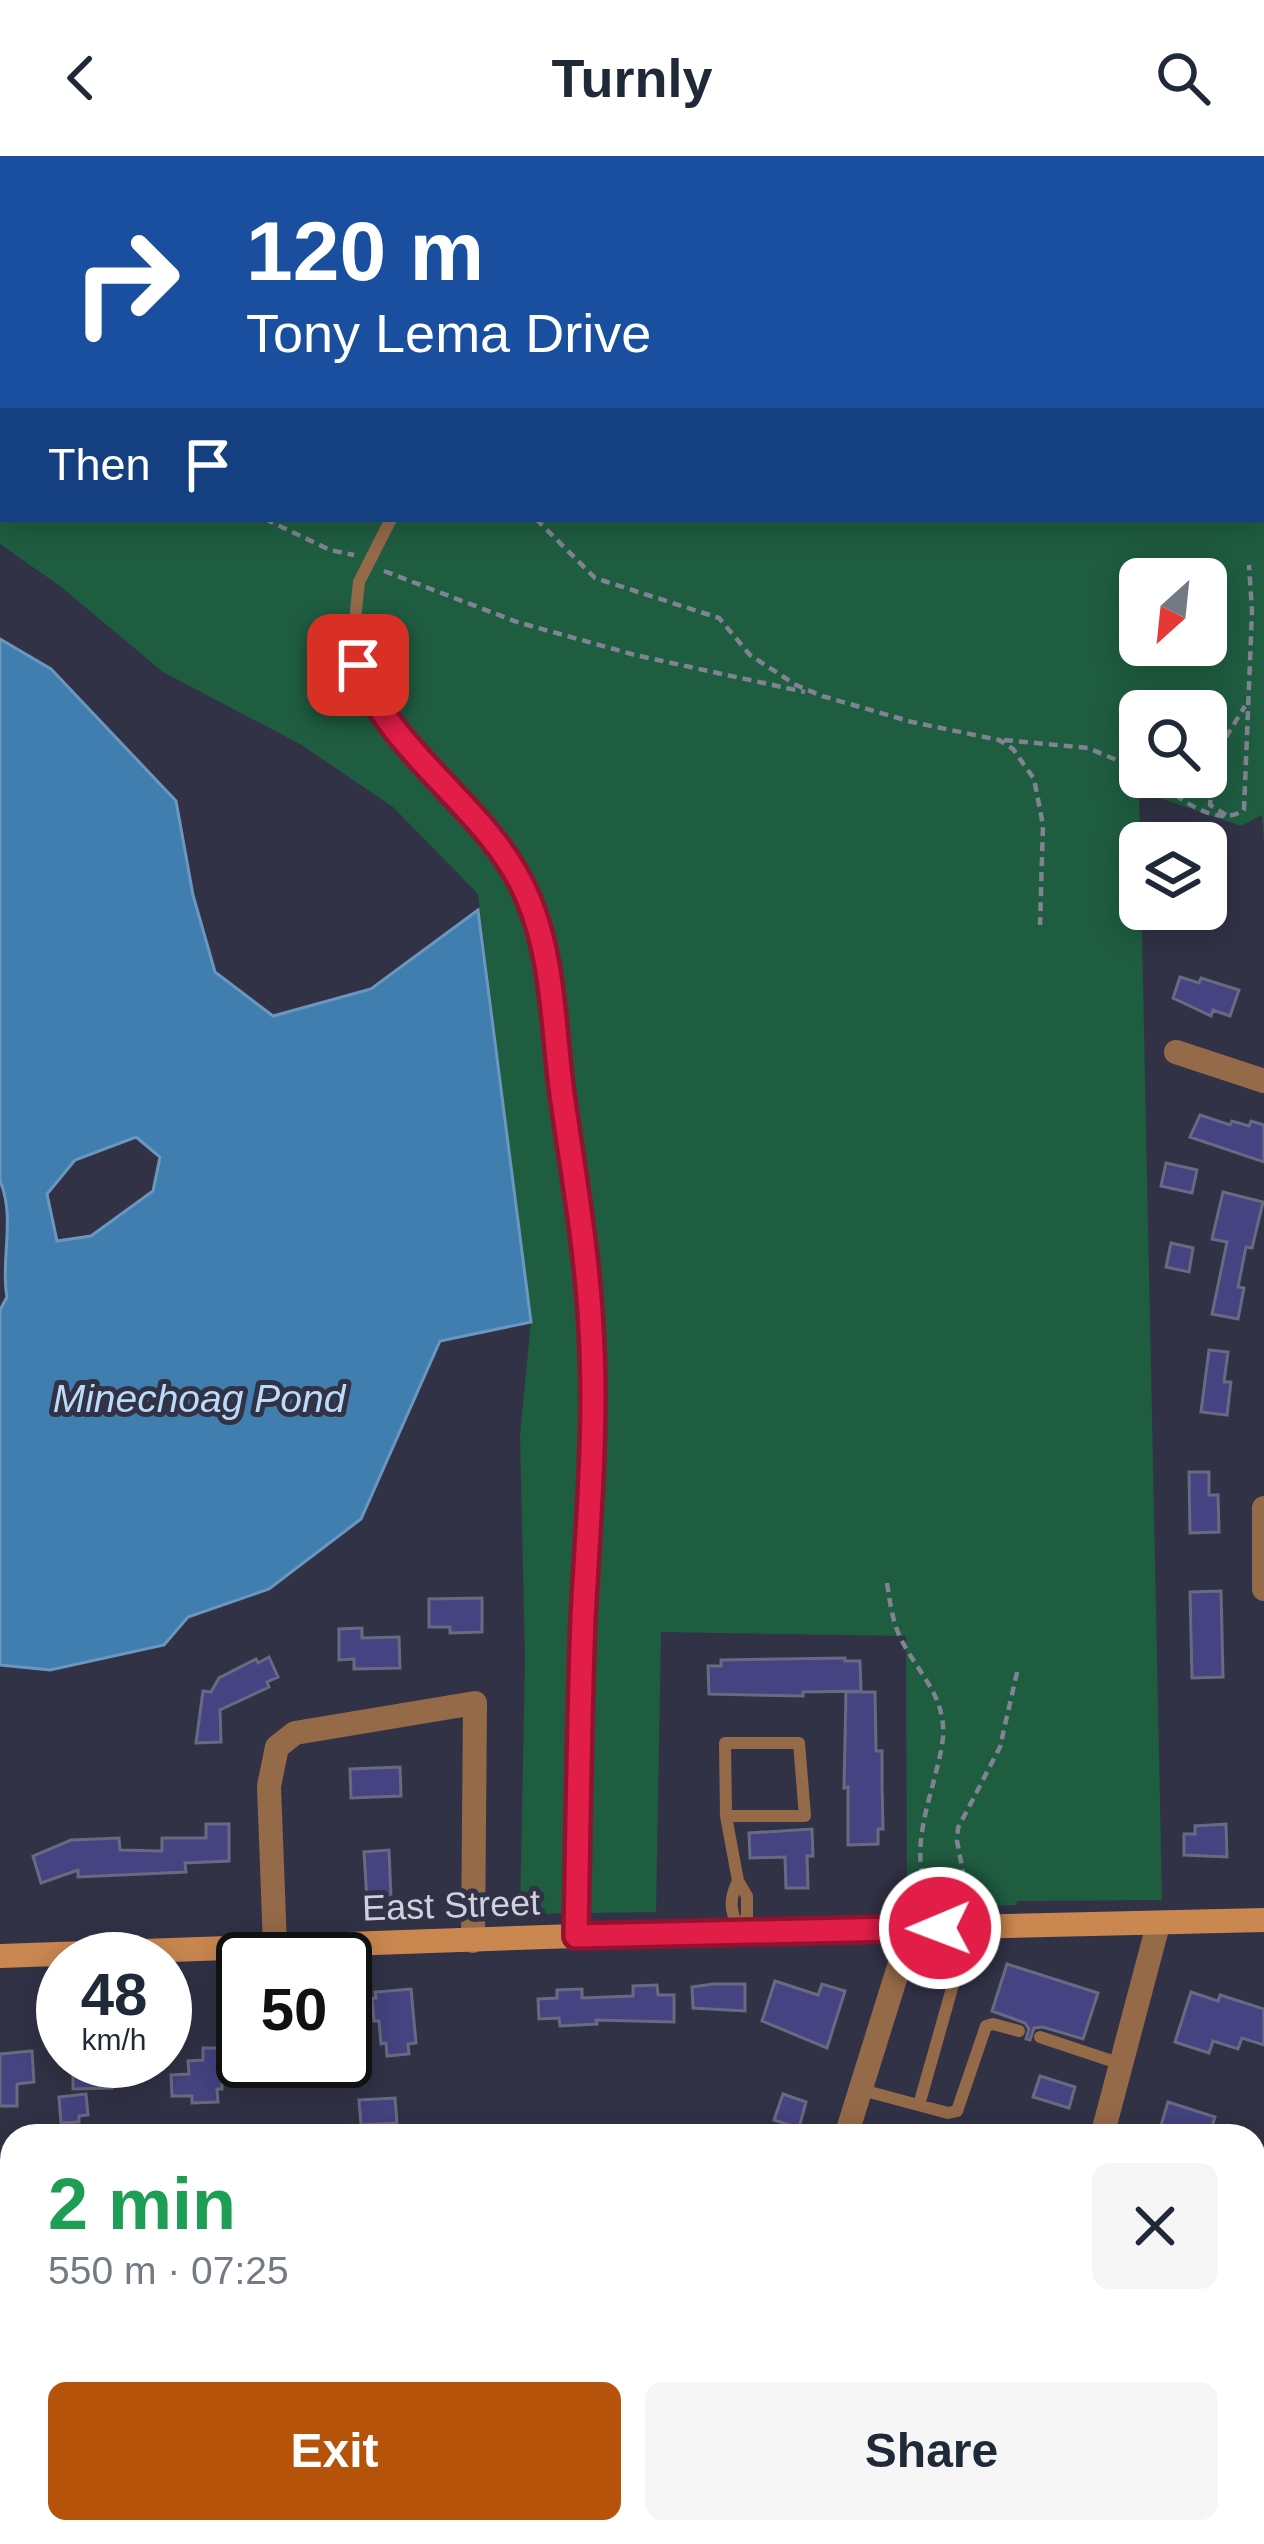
<!DOCTYPE html>
<html lang="en">
<head>
<meta charset="utf-8">
<style>
  body { margin:0; font-family:Helvetica,sans-serif; background:#f6f6f7; color:#1f2937; height:100vh; display:flex; flex-direction:column; font-size:45px; white-space:nowrap }
  * { box-sizing:border-box; margin:0 }
  p { font-size:39px; color:#747a83 }
  .icon { flex:none; width:66px; height:66px; fill:none; stroke:currentColor; stroke-width:2; stroke-linecap:round; stroke-linejoin:round }
  .map { position:relative; flex:1; overflow:hidden }
  .drawer { position:absolute; left:0px; top:1968px; width:1266px; height:420px; display:flex; flex-direction:column; background:#fff; border-radius:36px 36px 0 0; box-shadow:0 6px 30px #0003 }
  .drawer>* { flex:none }
  .top-card { position:absolute; left:0px; top:0px; width:1266px; height:366px; box-shadow:0 6px 30px #0003; background:#1a4fa0; color:#fff; overflow:hidden }
  .needle { width:78px; rotate:207deg }
  .buttons { position:absolute; left:1119px; top:402px; display:grid; gap:24px }
  .buttons a { display:grid; place-items:center; width:108px; height:108px; border-radius:18px; background:#fff; box-shadow:0 6px 30px #0003; font-size:60px }
  .speed { position:absolute; left:36px; top:1776px; display:flex; gap:24px; font-size:60px; font-weight:700; text-align:center }
  .speed>* { display:grid; place-content:center; width:156px; height:156px; border-radius:50%; background:#fff; box-shadow:0 6px 30px #0003; line-height:1 }
  .speed small { font-size:30px; font-weight:400 }
  .speed .limit { border:6px solid #111; border-radius:18px; background:#fff; color:#111 }
  .pin { position:absolute; display:grid; place-items:center; width:102px; height:102px; color:#fff; margin:-51px; border-radius:24px; box-shadow:0 6px 18px #0006 }
  .me { position:absolute; width:132px; margin:-66px; rotate:269deg; stroke-linejoin:round; filter:drop-shadow(0 0 9px #0008) }
  .turn { display:flex; align-items:center; gap:42px; height:252px; padding:0 48px; font-size:54px }
  .turn .icon { width:156px; height:156px; stroke-width:2.5 }
  .turn b { display:block; font-size:84px; line-height:102px }
  .then { display:flex; align-items:center; height:114px; padding:0 48px; background:#0003; gap:24px; font-size:45px }
  .round { display:grid; place-items:center; flex:none; width:126px; height:126px; border-radius:18px; background:#f6f6f7 }
  .headline { display:flex; align-items:center; justify-content:space-between; height:204px; padding:0 48px }
  h1 { font-size:72px; font-weight:700; line-height:90px; color:#1e9e55 }
  .primary-button { display:flex; gap:24px; margin-top:auto; padding:24px 48px }
  .primary-button a { flex:1; height:138px; border-radius:18px; background:#b45309; color:#fff; font-size:48px; font-weight:700; line-height:138px; text-align:center }
  .primary-button a+a { background:#f6f6f7; color:#1f2937 }
  header { display:flex; justify-content:space-between; align-items:center; height:156px; padding:0 48px; background:#fff; font-size:54px; font-weight:700 }
  .map>svg:first-child { display:block }
  .green { fill:#1f5d41; fill-rule:evenodd }
  .water { fill:#407eb0; stroke:#6b97be; stroke-width:3; fill-rule:evenodd }
  .building { fill:#454381; stroke:#686a81; stroke-width:3 }
  .lines { fill:none; stroke-linecap:round; stroke-linejoin:round }
  .path { stroke:#818293; stroke-width:4.5; stroke-dasharray:9 6; stroke-linecap:butt }
  .service { stroke:#956a49; stroke-width:12 }
  .minor { stroke:#956a49; stroke-width:24 }
  .tertiary { stroke:#956a49; stroke-width:24 }
  .secondary { stroke:#cb8750; stroke-width:24 }
  .route-casing { stroke:#92132f; stroke-width:30 }
  .route { stroke:#e11d48; stroke-width:21 }
  .labels { text-anchor:middle; dominant-baseline:central; stroke-width:10; stroke-linejoin:round; paint-order:stroke }
  .street-label { font-size:36px; fill:#d0d1de; stroke:#323247 }
  .water-label { font-size:39px; font-style:italic; fill:#bbdbf8; stroke:#323247 }
</style>
</head>
<body>
<header><svg class="icon" aria-label="back" viewBox="0 0 24 24"><path d="M15 5l-7 7 7 7"/></svg>Turnly<svg class="icon" aria-label="search" viewBox="0 0 24 24"><circle cx="10" cy="10" r="6"/><path d="M15 15l6 6"/></svg></header>
<div class="map">
<svg width="1264" height="2388" viewBox="0 0 1264 2388">
  <rect width="100%" height="100%" fill="#323247"/>
  <!-- green -->
  <path class="green" d="M0,0H1264V685L1262,659L1241,670L1139,635L1162,1744L1017,1745L1016,1749L983,1750L982,1745L907,1746L906,1480L661,1476L656,1756L520,1758L525,1503L520,1279L531,1166L478,738L393,651L300,588L163,516L60,430L0,388ZM3,3H1263V363H3ZM1140,423H1206V489H1140ZM1140,555H1206V621H1140Z"/>
  <!-- water -->
  <path class="water" d="M0,483L51,513L176,645L193,739L215,816L273,860L371,833L478,754L531,1166L440,1185L361,1363L269,1433L188,1461L164,1489L50,1514L0,1509V1154L7,1141C0,1105 16,1062 0,1025ZM136,981L160,1001L153,1035L91,1080L57,1085L47,1038L75,1004Z"/>
  <!-- building -->
  <path class="building" d="M1180,821L1199,827L1201,822L1239,834L1230,860L1213,854L1211,860L1173,842Z
    M1200,959L1230,969L1232,965L1249,970L1251,965L1264,969V1006L1190,981Z
    M1166,1007L1197,1014L1192,1037L1161,1030Z
    M1223,1036L1263,1046L1252,1092L1246,1091L1238,1131L1244,1132L1238,1163L1212,1158L1227,1086L1212,1083Z
    M1171,1087L1193,1092L1189,1116L1166,1111Z
    M1209,1194L1228,1196L1224,1226H1231L1227,1259L1201,1256Z
    M1189,1316H1209V1339H1218L1219,1376L1190,1377Z
    M1221,1435L1223,1521L1192,1522L1190,1436Z
    M482,1442V1476L450,1477V1471H429V1443Z
    M362,1472V1482L399,1481L400,1512L354,1513V1503L339,1504V1473Z
    M269,1501L278,1521L267,1526L269,1531L220,1554L221,1586L196,1587L203,1535L211,1536L219,1522L256,1503L258,1507Z
    M845,1502V1505H860L861,1535L803,1536V1540L709,1538L708,1510H721V1504Z
    M846,1536H875L876,1595H882V1628L883,1673H878V1688L848,1689V1631L844,1632Z
    M400,1611L401,1640L351,1642L350,1613Z
    M206,1668H229V1705L185,1707L186,1716L78,1721V1714L41,1727L33,1700L71,1684L119,1682L120,1694L162,1695V1682H206Z
    M1226,1668L1227,1701L1184,1699V1678H1195V1670Z
    M812,1673L813,1700H807L808,1732H786L785,1701L750,1702L749,1677Z
    M389,1694L391,1742L367,1744L364,1696Z
    M1007,1808L1098,1837L1083,1883L1043,1871L1034,1872L1030,1884L1026,1883L1029,1873L1025,1867L992,1855Z
    M775,1825L818,1839L822,1828L845,1835L827,1892L762,1865Z
    M713,1828H745V1855L693,1852L692,1831Z
    M657,1829L658,1839H674V1866L596,1864L597,1868L560,1870L559,1862L539,1863L538,1843L557,1842V1834L582,1833V1842L633,1840V1830Z
    M411,1833L416,1887L408,1888L409,1898L387,1900L386,1887L381,1888L379,1865H374L372,1842H376L375,1836Z
    M1191,1836L1218,1845L1220,1839L1264,1853V1889L1242,1882L1238,1893L1213,1885L1209,1897L1175,1886Z
    M203,1892H220L221,1905H318L319,1922L222,1927V1933H217L218,1946L192,1947V1940H172L171,1919L189,1918L188,1905L203,1904Z
    M32,1895L34,1926L17,1928V1950H0V1898Z
    M81,1905H130V1925H112V1932L73,1933V1909H81Z
    M1040,1920L1075,1931L1069,1952L1033,1941Z
    M86,1938L88,1959L79,1960V1966L61,1967L59,1941Z
    M783,1938L806,1946L799,1972L774,1964Z
    M395,1942L397,1967L361,1969L359,1944Z
    M1168,1946L1215,1961L1209,1980H1172L1159,1976Z"/>
  <g class="lines">
    <!-- path -->
    <path class="path" d="M265,363L330,394L354,399
      M536,363L595,422L719,462L750,499L796,529L822,540L912,566L999,584L1013,593L1034,623L1043,669L1040,769
      M384,415L517,466L635,499L805,536
      M1004,584L1088,592L1140,614
      M1151,621C1175,638 1214,674 1244,654L1252,455L1249,409
      M1226,659L1210,649L1214,601L1245,550
      M887,1427C890,1446 892,1464 900,1481C916,1515 946,1539 943,1581C938,1632 897,1705 939,1749
      M960,1750L967,1737L957,1685L958,1672L1000,1591L1018,1512"/>
    <!-- service -->
    <path class="service" d="M391,363L359,426L353,483L358,509L377,548L414,596L500,693L529,743L545,798L585,1100L592,1178V1292L582,1504L576,1780
      M726,1660H805L799,1587H725L726,1660L738,1725L747,1740V1761L738,1771
      M738,1725C728,1745 731,1754 738,1774
      M1040,1881L1121,1908
      M862,1934L948,1957L957,1955L986,1870L993,1868L1019,1875
      M919,1949L969,1772"/>
    <!-- minor -->
    <path class="minor" d="M1176,896L1264,925
      M275,1790L269,1630L277,1591L295,1577L475,1547L473,1785
      M846,1980L911,1772
      M1102,1980L1158,1769
      M1254,2305L1264,2272
      M720,2388L723,2376
      M976,2388L980,2376
      M1229,2388L1232,2376"/>
    <!-- tertiary -->
    <path class="tertiary" d="M1264,1352V1433"/>
    <!-- secondary -->
    <path class="secondary" d="M0,1800L576,1780L1264,1764"/>
  </g>
  <g class="lines">
    <defs>
      <path id="route" d="M358,509C391,601 491,652 528,742C554,803 553,873 562,938C573,1016 587,1094 591,1172C597,1269 588,1366 583,1463C579,1568 578,1674 576,1780L940,1772"/>
    </defs>
    <!-- route casing -->
    <use href="#route" class="route-casing"/>
    <!-- route -->
    <use href="#route" class="route"/>
  </g>
  <g class="labels">
    <!-- street labels -->
    <g class="street-label">
      <text transform="translate(451 1749) rotate(-2)">East Street</text>
    </g>
    <!-- water labels -->
    <g class="water-label">
      <text x="199" y="1242">Minechoag Pond</text>
    </g>
  </g>
</svg>
<div class="buttons">
<a><svg class="needle" viewBox="-14 -14 28 28"><path d="M0-13l5 13h-10z" fill="#e53935"/><path d="M0 13l5-13h-10z" fill="#747a83"/></svg></a>
<a><svg class="icon" aria-label="search" viewBox="0 0 24 24"><circle cx="10" cy="10" r="6"/><path d="M15 15l6 6"/></svg></a>
<a><svg class="icon" aria-label="layers" viewBox="0 0 24 24"><path d="M12 4l9 5-9 5-9-5zM3 14l9 5 9-5"/></svg></a>
</div>
<div class="speed"><div>48<small>km/h</small></div><div class="limit">50</div></div>
<div class="pin" style="left:358px;top:509px;background:#d93025"><svg class="icon" aria-label="arrive" viewBox="0 0 24 24"><path d="M6 21V4h12l-3 4 3 4H6"/></svg></div>
<svg class="me" style="left:940px;top:1772px" viewBox="-20 -20 40 40"><circle r="17" fill="#e11d48" stroke="#fff" stroke-width="3"/><path d="M0-11L8 9 0 5-8 9z" fill="#fff"/></svg>
<div class="top-card">
<div class="turn"><svg class="icon" aria-label="right" viewBox="0 0 24 24"><path d="M7 20v-9h11M14 6l5 5-5 5"/></svg><div><b>120 m</b>Tony Lema Drive</div></div>
<div class="then">Then<svg class="icon" aria-label="arrive" viewBox="0 0 24 24"><path d="M6 21V4h12l-3 4 3 4H6"/></svg></div>
</div>
<section class="drawer">
<div class="headline"><div><h1>2 min</h1><p>550 m · 07:25</p></div><a class="round"><svg class="icon" aria-label="close" viewBox="0 0 24 24"><path d="M6 6l12 12M18 6L6 18"/></svg></a></div>
<div class="primary-button"><a>Exit</a><a>Share</a></div>
</section>
</div>
</body>
</html>
